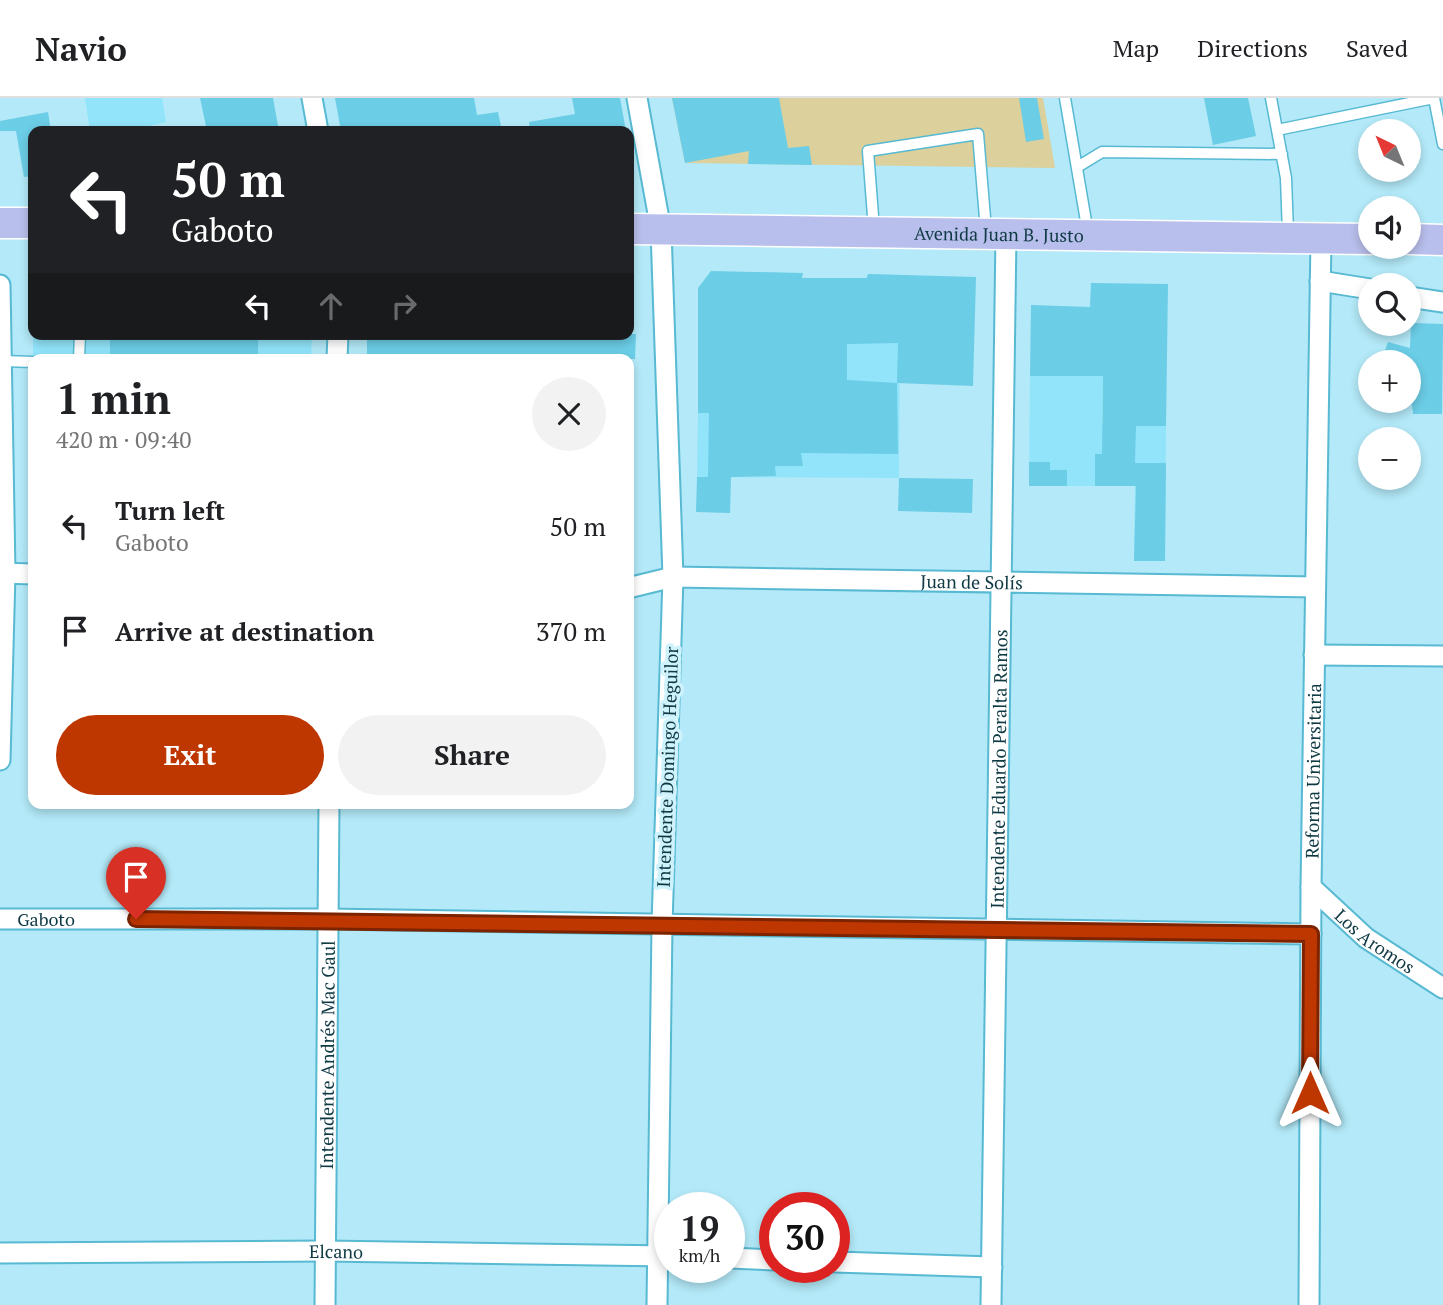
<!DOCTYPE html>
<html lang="en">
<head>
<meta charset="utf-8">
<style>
  body { margin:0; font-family:"PT Serif",serif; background:#f2f2f2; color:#202124; height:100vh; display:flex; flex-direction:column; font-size:26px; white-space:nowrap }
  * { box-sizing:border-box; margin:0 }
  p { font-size:23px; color:#757577 }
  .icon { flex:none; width:38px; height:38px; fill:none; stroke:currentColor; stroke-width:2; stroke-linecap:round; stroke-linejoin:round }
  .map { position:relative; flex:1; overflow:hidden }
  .drawer { position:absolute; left:28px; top:256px; width:606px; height:455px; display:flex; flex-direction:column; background:#fff; border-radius:14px; box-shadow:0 4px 10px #0003 }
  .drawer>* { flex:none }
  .top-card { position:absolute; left:28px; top:28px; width:606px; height:214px; border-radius:14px; box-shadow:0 4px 10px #0003; background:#202124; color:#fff; overflow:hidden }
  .needle { width:46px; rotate:317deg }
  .buttons { position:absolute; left:1358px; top:21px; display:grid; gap:14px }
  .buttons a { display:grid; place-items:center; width:63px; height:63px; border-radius:50%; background:#fff; box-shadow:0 4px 10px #0003; font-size:35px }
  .speed { position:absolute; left:654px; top:1094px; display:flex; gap:14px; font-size:35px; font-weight:700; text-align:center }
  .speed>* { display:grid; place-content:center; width:91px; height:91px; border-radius:50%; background:#fff; box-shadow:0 4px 10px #0003; line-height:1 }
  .speed small { font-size:18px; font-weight:400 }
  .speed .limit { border:10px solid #d22; background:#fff; color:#111 }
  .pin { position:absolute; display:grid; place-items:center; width:60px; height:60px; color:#fff; margin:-72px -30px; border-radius:50% 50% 50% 0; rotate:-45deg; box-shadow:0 0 7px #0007 }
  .pin .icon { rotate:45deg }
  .me { position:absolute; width:77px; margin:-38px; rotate:0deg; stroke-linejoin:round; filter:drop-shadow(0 0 5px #0008) }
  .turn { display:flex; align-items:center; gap:24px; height:147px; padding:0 28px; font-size:32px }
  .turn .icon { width:91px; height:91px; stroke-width:2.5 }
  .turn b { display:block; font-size:49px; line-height:60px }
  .lanes { display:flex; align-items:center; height:66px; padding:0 28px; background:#0003; justify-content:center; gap:35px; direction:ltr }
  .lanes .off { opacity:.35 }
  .round { display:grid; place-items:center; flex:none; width:74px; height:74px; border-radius:37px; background:#f2f2f2 }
  .head { display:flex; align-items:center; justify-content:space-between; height:119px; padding:0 28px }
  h1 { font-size:42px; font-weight:600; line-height:52px }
  .button { display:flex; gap:14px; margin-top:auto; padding:14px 28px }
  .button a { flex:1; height:80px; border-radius:42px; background:#be3600; color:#fff; font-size:28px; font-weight:600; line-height:80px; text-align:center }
  .button a+a { background:#f2f2f2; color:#202124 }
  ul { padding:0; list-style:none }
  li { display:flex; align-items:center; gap:21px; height:105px; padding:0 28px }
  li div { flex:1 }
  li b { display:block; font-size:26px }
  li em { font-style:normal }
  header { display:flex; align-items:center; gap:42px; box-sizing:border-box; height:98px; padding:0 35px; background:#fff; border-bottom:2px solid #e0e0e0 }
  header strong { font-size:33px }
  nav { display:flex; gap:38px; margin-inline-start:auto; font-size:24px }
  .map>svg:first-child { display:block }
  .built { fill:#91e4fa }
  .green { fill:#dcd09c }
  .building { fill:#6bcde6; fill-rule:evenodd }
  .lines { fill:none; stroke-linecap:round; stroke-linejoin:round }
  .service-casing { stroke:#57b9d2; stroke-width:13 }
  .minor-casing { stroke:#57b9d2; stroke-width:23 }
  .primary-casing { stroke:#fff; stroke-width:33 }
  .service { stroke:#fff; stroke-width:10 }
  .minor { stroke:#fff; stroke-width:19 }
  .primary { stroke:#b9bfec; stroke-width:30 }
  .route-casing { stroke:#7c2300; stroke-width:18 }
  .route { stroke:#be3600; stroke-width:12 }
  .labels { text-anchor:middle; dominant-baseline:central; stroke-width:7; stroke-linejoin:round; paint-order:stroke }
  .street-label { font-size:18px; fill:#0f3a44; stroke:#cff3fd }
</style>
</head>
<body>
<header>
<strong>Navio</strong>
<nav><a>Map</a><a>Directions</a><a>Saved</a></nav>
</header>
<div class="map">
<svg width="1443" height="1207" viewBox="0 0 1443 1207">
  <rect width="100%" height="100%" fill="#b3e9f8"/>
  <!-- built -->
  <path class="built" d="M85,0H162L166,24L128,33H90Z
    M868,176L900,177L899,380L697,379L698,315L802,314Z
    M33,236H110V261H33Z
    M173,236H312L311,261H172Z
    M1030,278H1103L1102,327L1166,328L1165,463H1134L1135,388H1029Z"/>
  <!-- green -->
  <path class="green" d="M672,0H1043L1055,70L685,65Z"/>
  <!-- building -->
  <path class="building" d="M200,0H273L279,33H207Z
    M335,0H474L477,17L498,14L502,33H341Z
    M572,0H620L626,33H530L529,24L575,16Z
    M672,0H779L788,50L809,48L812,67L748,66L749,53L685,65Z
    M1019,0H1037L1044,41L1026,44Z
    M1204,0H1248L1256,38L1213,47Z
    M48,14L51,33H33V78L24,79L16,33H0V23Z
    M711,173L803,175L802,180H867L868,176L976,179L973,288L897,285L898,356L801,355L803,368H775L776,378L731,379L730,415L696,414L697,379H708L709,315H698V190ZM898,245L897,285L847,282V246Z
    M1091,185L1168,186L1166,328H1136L1135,365H1166L1165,463H1134L1136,388H1095V356H1102L1103,278H1030L1031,207L1090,209Z
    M1411,225L1443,226L1442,316H1413L1412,307H1409V264H1381L1388,244L1410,250Z
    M110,236H258V261H110Z
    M367,236H636L635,261H367Z
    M1029,364H1050V372H1067V388H1029Z
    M899,380L973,381L972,415L898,413Z"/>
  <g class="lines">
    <defs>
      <path id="service" d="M1065,0L1088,135
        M1271,0L1286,80L1288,135
        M1434,0L1443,46
        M1277,32L1434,0
        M1079,68L1102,54L1282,56
        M874,131L868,53L978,36L986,132
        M79,261L80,236
        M3,263L33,264"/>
      <g id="minor">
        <path d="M312,0L318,33"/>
        <path d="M637,0L661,132L673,479L662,827L657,1207"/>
        <path d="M1320,183L1370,191"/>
        <path d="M0,187L5,475L0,662"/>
        <path d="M1409,199L1443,204"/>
        <path d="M337,261L338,236"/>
        <path d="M0,475L33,476"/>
        <path id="s1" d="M628,490L673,479L1315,489"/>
        <path d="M1314,557L1443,558"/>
        <path id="s2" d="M1311,789L1366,840L1443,890"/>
        <path id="s3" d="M0,821H327L1311,836"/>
        <path id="s4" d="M0,1155L325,1153L670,1158"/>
        <path d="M730,1160L775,1162"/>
        <path d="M835,1164L992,1169"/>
        <path id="s5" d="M325,1207L329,705"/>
        <path id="s6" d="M991,1207L1006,136"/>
        <path id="s7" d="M1309,1207L1311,789L1321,140"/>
      </g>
      <g id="primary">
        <path d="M0,125H33"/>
        <path id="s8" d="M628,131L1370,141"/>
        <path d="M1409,141L1443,142"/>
      </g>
    </defs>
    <!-- service casing -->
    <use href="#service" class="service-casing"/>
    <!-- minor casing -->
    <use href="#minor" class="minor-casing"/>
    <!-- primary casing -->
    <use href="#primary" class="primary-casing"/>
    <!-- service -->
    <use href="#service" class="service"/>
    <!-- minor -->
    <use href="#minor" class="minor"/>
    <!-- primary -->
    <use href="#primary" class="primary"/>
  </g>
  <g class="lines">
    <defs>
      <path id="route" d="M136,821L1311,836L1310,995"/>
    </defs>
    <!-- route casing -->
    <use href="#route" class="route-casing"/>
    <!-- route -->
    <use href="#route" class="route"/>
  </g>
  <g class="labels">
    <!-- street labels -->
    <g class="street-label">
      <text stroke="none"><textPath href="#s8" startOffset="371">Avenida Juan B. Justo</textPath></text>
      <text stroke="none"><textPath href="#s1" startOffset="345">Juan de Solís</textPath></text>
      <text transform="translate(667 669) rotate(-88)">Intendente Domingo Heguilor</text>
      <text stroke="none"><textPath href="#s6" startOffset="536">Intendente Eduardo Peralta Ramos</textPath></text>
      <text stroke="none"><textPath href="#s7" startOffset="534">Reforma Universitaria</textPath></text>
      <text stroke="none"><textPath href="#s3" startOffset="46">Gaboto</textPath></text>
      <text stroke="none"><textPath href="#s2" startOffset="84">Los Aromos</textPath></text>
      <text stroke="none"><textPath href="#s5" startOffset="250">Intendente Andrés Mac Gaul</textPath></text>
      <text stroke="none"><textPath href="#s4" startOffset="336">Elcano</textPath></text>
    </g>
  </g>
</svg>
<div class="buttons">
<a><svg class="needle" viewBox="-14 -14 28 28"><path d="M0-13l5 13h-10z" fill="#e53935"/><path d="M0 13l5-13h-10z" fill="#757577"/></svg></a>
<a><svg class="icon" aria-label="sound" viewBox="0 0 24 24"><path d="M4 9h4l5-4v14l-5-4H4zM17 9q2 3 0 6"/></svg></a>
<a><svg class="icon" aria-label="search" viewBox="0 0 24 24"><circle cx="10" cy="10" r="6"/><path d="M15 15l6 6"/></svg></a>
<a>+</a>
<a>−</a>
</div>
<div class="speed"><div>19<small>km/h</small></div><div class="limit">30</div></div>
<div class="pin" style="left:136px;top:821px;background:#d93025"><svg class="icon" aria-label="arrive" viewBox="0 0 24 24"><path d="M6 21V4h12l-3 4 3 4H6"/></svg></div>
<svg class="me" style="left:1310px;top:995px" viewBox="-20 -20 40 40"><path d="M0-17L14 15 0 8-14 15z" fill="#be3600" stroke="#fff" stroke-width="4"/></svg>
<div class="top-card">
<div class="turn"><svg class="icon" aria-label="left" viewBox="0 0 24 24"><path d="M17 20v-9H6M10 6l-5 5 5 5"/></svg><div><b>50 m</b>Gaboto</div></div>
<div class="lanes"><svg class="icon" aria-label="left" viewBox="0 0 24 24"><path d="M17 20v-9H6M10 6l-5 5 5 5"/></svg><svg class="icon off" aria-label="ahead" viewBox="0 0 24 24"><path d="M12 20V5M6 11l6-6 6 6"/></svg><svg class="icon off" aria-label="right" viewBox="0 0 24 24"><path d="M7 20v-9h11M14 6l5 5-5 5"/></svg></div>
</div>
<section class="drawer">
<div class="head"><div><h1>1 min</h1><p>420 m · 09:40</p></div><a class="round"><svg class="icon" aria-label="close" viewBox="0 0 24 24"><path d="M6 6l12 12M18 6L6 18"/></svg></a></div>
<ul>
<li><svg class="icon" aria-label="left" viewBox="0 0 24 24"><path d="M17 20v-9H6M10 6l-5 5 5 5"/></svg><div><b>Turn left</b><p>Gaboto</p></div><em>50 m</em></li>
<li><svg class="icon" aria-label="arrive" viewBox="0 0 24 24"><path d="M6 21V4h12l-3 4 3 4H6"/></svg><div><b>Arrive at destination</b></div><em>370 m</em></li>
</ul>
<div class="button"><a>Exit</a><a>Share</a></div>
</section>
</div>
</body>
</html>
